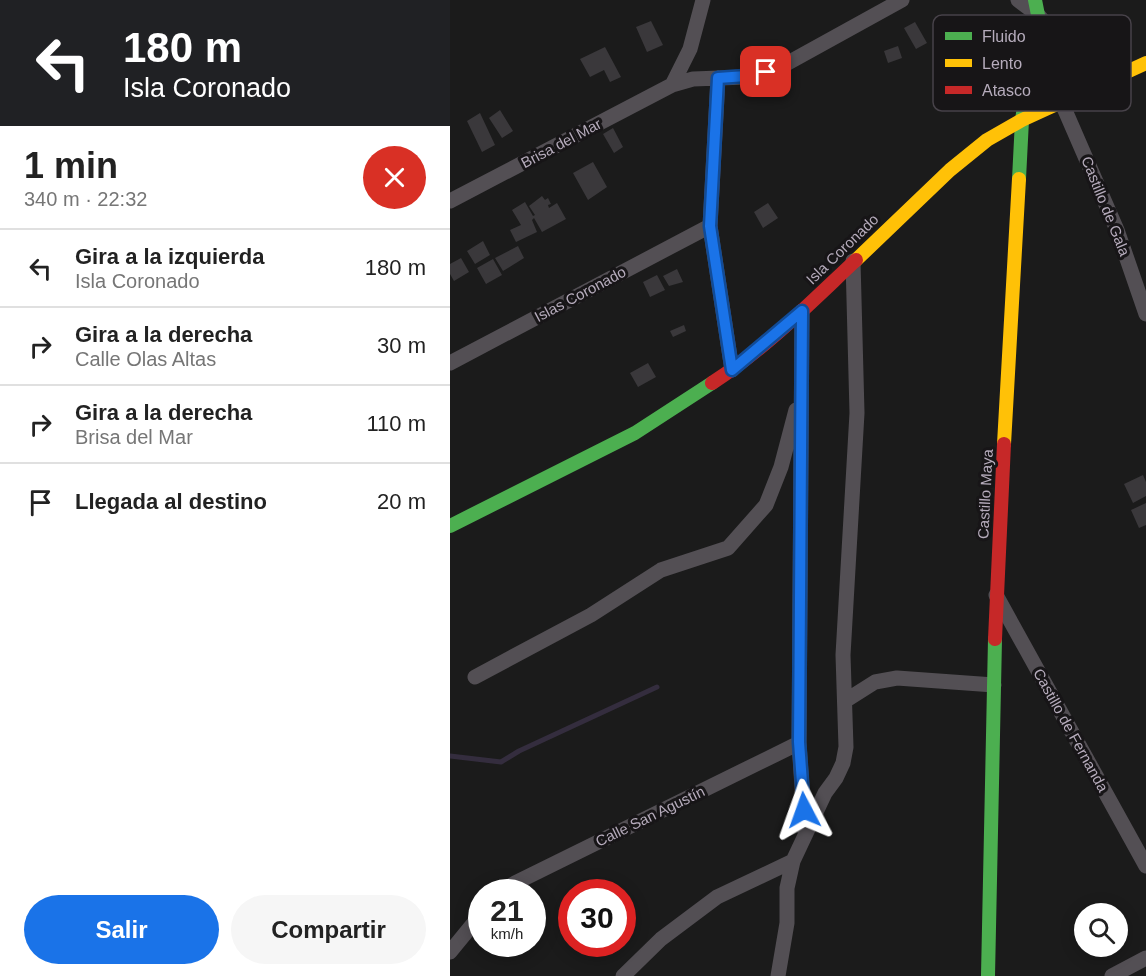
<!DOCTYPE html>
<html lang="es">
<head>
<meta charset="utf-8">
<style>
  body { margin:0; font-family:Arial,sans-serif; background:#f6f6f6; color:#222; height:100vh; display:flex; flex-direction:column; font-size:22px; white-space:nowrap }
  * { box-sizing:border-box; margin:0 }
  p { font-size:20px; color:#767676 }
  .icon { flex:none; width:33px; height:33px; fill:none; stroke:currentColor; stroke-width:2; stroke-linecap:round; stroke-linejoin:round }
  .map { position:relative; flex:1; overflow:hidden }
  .details { display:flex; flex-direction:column; background:#fff; width:450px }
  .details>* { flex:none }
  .top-card { background:#202124; color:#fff; overflow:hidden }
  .tools { position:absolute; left:624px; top:903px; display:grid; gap:12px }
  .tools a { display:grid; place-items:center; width:54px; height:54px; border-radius:50%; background:#fff; box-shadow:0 3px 15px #0003; font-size:30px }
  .speed { position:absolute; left:18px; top:879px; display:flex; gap:12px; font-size:30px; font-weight:700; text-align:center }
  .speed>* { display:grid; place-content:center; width:78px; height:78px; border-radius:50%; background:#fff; box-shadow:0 3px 15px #0003; line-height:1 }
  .speed small { font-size:15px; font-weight:400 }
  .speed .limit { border:9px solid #d22; background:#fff; color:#111 }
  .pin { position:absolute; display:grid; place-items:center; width:51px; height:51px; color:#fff; margin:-26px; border-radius:12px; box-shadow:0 3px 9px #0006 }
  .me { position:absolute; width:66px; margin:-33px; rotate:356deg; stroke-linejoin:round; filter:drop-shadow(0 0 4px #0008) }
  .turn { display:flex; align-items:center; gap:21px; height:126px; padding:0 24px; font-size:27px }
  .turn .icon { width:78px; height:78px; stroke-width:2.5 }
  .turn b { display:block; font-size:42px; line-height:51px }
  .round { display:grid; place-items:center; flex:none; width:63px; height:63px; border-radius:32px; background:#f6f6f6 }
  .headline { display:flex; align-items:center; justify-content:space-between; height:102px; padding:0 24px }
  h1 { font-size:36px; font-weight:600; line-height:45px }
  .button { display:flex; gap:12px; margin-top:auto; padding:12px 24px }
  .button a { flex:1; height:69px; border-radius:36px; background:#1a73e8; color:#fff; font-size:24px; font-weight:600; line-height:69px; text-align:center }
  .button a+a { background:#f6f6f6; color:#222 }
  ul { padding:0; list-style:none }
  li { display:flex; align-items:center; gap:18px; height:78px; padding:0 24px; border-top:2px solid #e0e0e0 }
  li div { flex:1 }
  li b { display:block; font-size:22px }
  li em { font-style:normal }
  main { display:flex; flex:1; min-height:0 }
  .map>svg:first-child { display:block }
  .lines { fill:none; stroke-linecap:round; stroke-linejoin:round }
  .stream { stroke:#342d3e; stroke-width:5 }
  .building { fill:#3a383b }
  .street { stroke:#534f54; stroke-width:15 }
  .fast { stroke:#4caf50; stroke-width:14 }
  .slow { stroke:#ffc107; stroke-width:14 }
  .jam { stroke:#c62828; stroke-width:14 }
  .route-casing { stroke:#114b97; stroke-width:15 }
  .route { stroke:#1a73e8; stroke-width:10 }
  .labels { text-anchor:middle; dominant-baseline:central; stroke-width:6; stroke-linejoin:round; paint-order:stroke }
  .street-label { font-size:15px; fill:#b6acbc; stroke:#171517 }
  .key { fill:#171517; stroke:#474249; stroke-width:1.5 }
  .key-label { font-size:16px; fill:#b6acbc }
</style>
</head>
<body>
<main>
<section class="details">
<div class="top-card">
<div class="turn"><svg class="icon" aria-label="left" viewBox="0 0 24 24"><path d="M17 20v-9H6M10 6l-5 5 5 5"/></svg><div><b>180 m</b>Isla Coronado</div></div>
</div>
<div class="headline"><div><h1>1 min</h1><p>340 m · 22:32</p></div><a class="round" style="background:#d93025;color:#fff"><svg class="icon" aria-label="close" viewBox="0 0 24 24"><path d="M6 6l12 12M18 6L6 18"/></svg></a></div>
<ul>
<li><svg class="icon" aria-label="left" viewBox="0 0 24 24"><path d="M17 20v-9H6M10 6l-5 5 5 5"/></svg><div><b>Gira a la izquierda</b><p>Isla Coronado</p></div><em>180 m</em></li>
<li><svg class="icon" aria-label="right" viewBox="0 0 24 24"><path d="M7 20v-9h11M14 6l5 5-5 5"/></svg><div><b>Gira a la derecha</b><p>Calle Olas Altas</p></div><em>30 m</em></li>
<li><svg class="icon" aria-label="right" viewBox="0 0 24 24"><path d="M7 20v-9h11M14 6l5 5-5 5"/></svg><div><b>Gira a la derecha</b><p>Brisa del Mar</p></div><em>110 m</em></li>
<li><svg class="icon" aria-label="arrive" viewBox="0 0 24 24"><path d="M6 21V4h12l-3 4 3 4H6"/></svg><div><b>Llegada al destino</b></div><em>20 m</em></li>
</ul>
<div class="button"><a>Salir</a><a>Compartir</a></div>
</section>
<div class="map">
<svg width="696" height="976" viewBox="0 0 696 976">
  <rect width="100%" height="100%" fill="#1b1b1b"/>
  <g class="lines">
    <!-- stream -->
    <path class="stream" d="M0,756L51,762L69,751L207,687"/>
  </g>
  <!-- building -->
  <path class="building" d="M201,21L213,45L197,52L186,27Z
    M465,22L477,43L466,49L454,28Z
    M448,46L452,58L438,63L434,51Z
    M155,47L171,77L160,82L154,70L140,77L130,59Z
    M50,110L63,131L52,138L39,118Z
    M30,113L45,145L32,152L17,121Z
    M163,128L173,147L164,153L153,134Z
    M143,162L157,187L138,200L123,173Z
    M92,196L95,200L98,198L101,204L98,205L99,208L107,203L116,219L92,232L84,218L82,220L87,232L66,242L60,230L71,225L62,210L75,202L83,216L85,215L79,206Z
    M318,203L328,218L313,228L304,212Z
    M33,241L40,255L25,264L17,251Z
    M68,246L74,258L53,271L45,258Z
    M11,258L19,272L4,281L0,274V264Z
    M43,259L52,275L36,284L27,268Z
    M227,269L233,282L219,286L213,276Z
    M207,275L215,290L200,297L193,282Z
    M234,325L236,331L223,337L220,331Z
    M198,363L206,377L188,387L180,373Z
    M693,475L696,482V496L683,503L674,484Z
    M696,503V525L689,528L681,510Z"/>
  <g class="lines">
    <!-- street -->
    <path class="street" d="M568,0L588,15L648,84
      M268,78L260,226L282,370
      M222,85L243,79L296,77L316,72L336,64L452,0
      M611,101L667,230L696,314
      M0,201L222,85L240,49L253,0
      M352,311L349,743L355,832
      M0,363L260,226
      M546,595L696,866
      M25,677L141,615L211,570L278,548L316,505L331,467L346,410
      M395,701L425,682L447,678L544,685
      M51,892L65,883L349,743
      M0,952L32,913
      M173,976L211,939L267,897L343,861
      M328,976L337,923V888L343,861L375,793L386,778L393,763L396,747L393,655L407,413L403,261
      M662,976L696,958"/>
    <!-- fast -->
    <path class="fast" d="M569,179L572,120L588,15L585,0
      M0,526L185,433L262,383
      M538,976L545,639"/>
    <!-- slow -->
    <path class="slow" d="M406,260L500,170L537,140L572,120L696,63
      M554,444L569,179"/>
    <!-- jam -->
    <path class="jam" d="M262,383C315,349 360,303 406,260
      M545,639L554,444"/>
  </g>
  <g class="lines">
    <defs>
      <path id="route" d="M316,72L296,76L268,78L260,226L282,370L352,311L349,742L354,810"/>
    </defs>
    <!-- route casing -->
    <use href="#route" class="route-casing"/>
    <!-- route -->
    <use href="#route" class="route"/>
  </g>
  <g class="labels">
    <!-- street labels -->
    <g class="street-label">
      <text transform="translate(111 143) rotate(-28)">Brisa del Mar</text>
      <text transform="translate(656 206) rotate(68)">Castillo de Gala</text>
      <text transform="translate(392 249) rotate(-44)">Isla Coronado</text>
      <text transform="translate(130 294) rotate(-28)">Islas Coronado</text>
      <text transform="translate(535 494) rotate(-87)">Castillo Maya</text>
      <text transform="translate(621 730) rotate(61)">Castillo de Fernanda</text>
      <text transform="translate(200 816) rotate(-26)">Calle San Agustín</text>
    </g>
  </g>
  <!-- legend -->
  <rect x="483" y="15" width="198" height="96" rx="9" class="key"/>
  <rect x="495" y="32" width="27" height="8" fill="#4caf50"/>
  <rect x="495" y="59" width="27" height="8" fill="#ffc107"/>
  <rect x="495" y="86" width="27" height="8" fill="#c62828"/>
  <g class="key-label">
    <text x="532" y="42">Fluido</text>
    <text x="532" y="69">Lento</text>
    <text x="532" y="96">Atasco</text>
  </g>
</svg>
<div class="tools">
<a><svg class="icon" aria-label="search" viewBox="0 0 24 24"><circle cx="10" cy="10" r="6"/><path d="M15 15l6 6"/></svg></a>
</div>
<div class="speed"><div>21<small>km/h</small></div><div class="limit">30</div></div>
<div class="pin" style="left:316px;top:72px;background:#d93025"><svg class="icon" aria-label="arrive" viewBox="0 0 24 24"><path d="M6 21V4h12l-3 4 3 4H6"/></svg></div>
<svg class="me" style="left:354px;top:810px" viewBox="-20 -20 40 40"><path d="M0-17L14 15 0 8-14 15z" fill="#1a73e8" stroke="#fff" stroke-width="4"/></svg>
</div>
</main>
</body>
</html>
